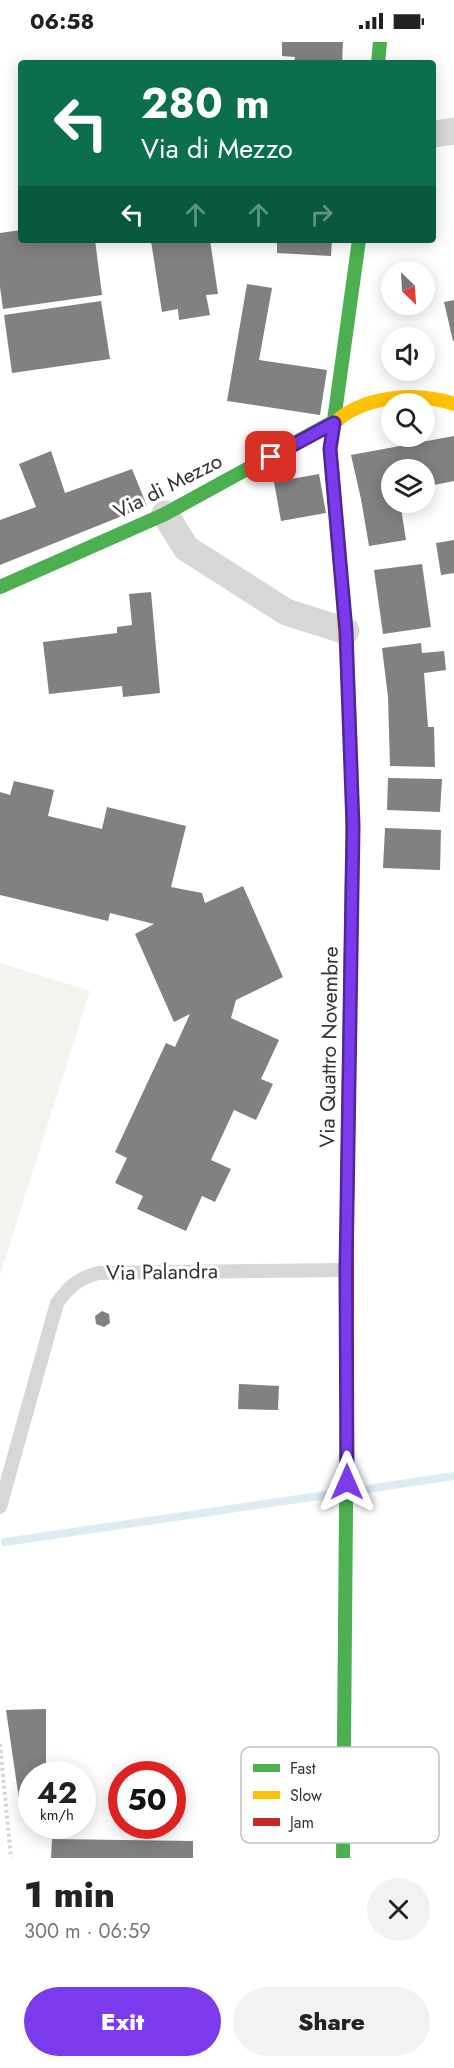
<!DOCTYPE html>
<html lang="en">
<head>
<meta charset="utf-8">
<style>
  body { margin:0; font-family:Jost,sans-serif; background:#f2f2f2; color:#222; height:100vh; display:flex; flex-direction:column; font-size:22px; white-space:nowrap }
  * { box-sizing:border-box; margin:0 }
  p { font-size:20px; color:#767676 }
  .icon { flex:none; width:33px; height:33px; fill:none; stroke:currentColor; stroke-width:2; stroke-linecap:round; stroke-linejoin:round }
  .map { position:relative; height:1816px; overflow:hidden }
  .drawer { display:flex; flex-direction:column; background:#fff; flex:1 }
  .drawer>* { flex:none }
  .hud { position:absolute; left:18px; top:18px; width:418px; height:183px; border-radius:6px; box-shadow:0 3px 15px #0003; background:#0b6e4f; color:#fff; overflow:hidden }
  .needle { width:39px; rotate:155deg }
  .buttons { position:absolute; left:381px; top:219px; display:grid; gap:12px }
  .buttons a { display:grid; place-items:center; width:54px; height:54px; border-radius:50%; background:#fff; box-shadow:0 3px 15px #0003; font-size:30px }
  .speed { position:absolute; left:18px; top:1719px; display:flex; gap:12px; font-size:30px; font-weight:700; text-align:center }
  .speed>* { display:grid; place-content:center; width:78px; height:78px; border-radius:50%; background:#fff; box-shadow:0 3px 15px #0003; line-height:1 }
  .speed small { font-size:15px; font-weight:400 }
  .speed .limit { border:9px solid #d22; background:#fff; color:#111 }
  .pin { position:absolute; display:grid; place-items:center; width:51px; height:51px; color:#fff; margin:-26px; border-radius:12px; box-shadow:0 3px 9px #0006 }
  .me { position:absolute; width:66px; margin:-33px; rotate:0deg; stroke-linejoin:round; filter:drop-shadow(0 0 4px #0008) }
  .turn { display:flex; align-items:center; gap:21px; height:126px; padding:0 24px; font-size:27px }
  .turn .icon { width:78px; height:78px; stroke-width:2.5 }
  .turn b { display:block; font-size:42px; line-height:51px }
  .lanes { display:flex; align-items:center; height:57px; padding:0 24px; background:#0003; justify-content:center; gap:30px; direction:ltr }
  .lanes .off { opacity:.35 }
  .round { display:grid; place-items:center; flex:none; width:63px; height:63px; border-radius:32px; background:#f2f2f2 }
  .head { display:flex; align-items:center; justify-content:space-between; height:102px; padding:0 24px }
  h1 { font-size:36px; font-weight:800; line-height:45px }
  .button { display:flex; gap:12px; margin-top:auto; padding:12px 24px }
  .button a { flex:1; height:69px; border-radius:36px; background:#7c3aed; color:#fff; font-size:24px; font-weight:800; line-height:69px; text-align:center }
  .button a+a { background:#f2f2f2; color:#222 }
  .status { display:flex; justify-content:space-between; align-items:center; height:42px; padding:0 30px; background:#fff; direction:ltr }
  .status svg { height:16px; fill:currentColor }
  .map>svg:first-child { display:block }
  .green { fill:#f1f5ed }
  .lines { fill:none; stroke-linecap:round; stroke-linejoin:round }
  .stream { stroke:#ddebf3; stroke-width:8 }
  .building { fill:#818181 }
  .path { stroke:#d6d6d6; stroke-width:4; stroke-dasharray:3 3; stroke-linecap:butt }
  .lane { stroke:#d7d7d7; stroke-width:14 }
  .street { stroke:#d7d7d7; stroke-width:27 }
  .fast { stroke:#4caf50; stroke-width:14 }
  .slow { stroke:#ffc107; stroke-width:14 }
  .jam { stroke:#c62828; stroke-width:14 }
  .route-casing { stroke:#51269a; stroke-width:15 }
  .route { stroke:#7c3aed; stroke-width:10 }
  .labels { text-anchor:middle; dominant-baseline:central; stroke-width:6; stroke-linejoin:round; paint-order:stroke }
  .street-label { font-size:21px; fill:#333; stroke:#fff }
  .key { fill:#fff; stroke:#c2c2c2; stroke-width:1.5 }
  .key-label { font-size:16px; fill:#333 }
</style>
</head>
<body>
<div class="status"><b>06:58</b><svg viewBox="0 0 49 12"><path d="M0 12V9h3v3zM5 12V6h3v6zM10 12V3h3v9zM15 12V0h3v12zM26 1h20v11H26zM47 4h2v5h-2z"/></svg></div>
<div class="map">
<svg width="454" height="1816" viewBox="0 0 454 1816">
  <rect width="100%" height="100%" fill="#fff"/>
  <!-- green -->
  <path class="green" d="M0,921L90,949L0,1233Z"/>
  <g class="lines">
    <!-- stream -->
    <path class="stream" d="M354,1449L454,1434
      M5,1500L339,1451"/>
  </g>
  <!-- building -->
  <path class="building" d="M282,0H343L342,21H294L295,15L282,14Z
    M21,188V198H95L102,253L3,267L0,245V191Z
    M157,198H210L218,252L206,253L210,273L179,278L178,267L162,270L151,199Z
    M277,198H332L331,214L277,211Z
    M247,242L272,246L259,318L327,328L320,373L227,359Z
    M454,258V299H453L444,260Z
    M101,259L110,317L12,331L4,273Z
    M454,394V439L424,445V428H392V460H400L406,498L369,504L361,457L351,413Z
    M51,409L65,451L132,427L147,464L0,523V478L36,465L19,422Z
    M319,432L326,471L281,479L274,440Z
    M454,498V531L441,533L436,501Z
    M422,522L431,585L383,592L374,528Z
    M151,550L160,651L123,655L122,644L49,652L43,600L117,591V585L132,583L129,552Z
    M421,601L422,611L444,609L446,628L424,631L428,685H434L435,725L390,724L388,655L382,606Z
    M388,736L442,737L440,770L387,768Z
    M14,739L54,748L48,774L102,787L107,765L186,784L171,845L202,851L205,861L243,844L283,935L236,958L231,976L279,998L261,1037L273,1042L256,1078L234,1068L211,1118L231,1127L215,1160L202,1154L186,1189L137,1167L143,1154L115,1141L127,1116L115,1110L166,1001L175,1005L190,972L174,980L135,892L154,882L110,871L108,879L0,853V750L10,753Z
    M385,786L441,788L440,828L383,826Z
    M102,1269L109,1272L110,1281L104,1285L96,1282L95,1274Z
    M239,1342L279,1344L278,1368L238,1367Z
    M46,1667V1732H32V1771H21L6,1668Z
    M52,1797L193,1799V1816H51Z"/>
  <g class="lines">
    <!-- path -->
    <path class="path" d="M0,1702L11,1816"/>
    <!-- lane -->
    <path class="lane" d="M0,1465L57,1261C70,1244 77,1237 98,1231L346,1228"/>
    <!-- street -->
    <path class="street" d="M434,92L454,89
      M165,472L186,506L286,570L346,589"/>
    <!-- fast -->
    <path class="fast" d="M378,21L380,0
      M338,496L330,407L359,198
      M0,545L165,472L340,376
      M347,1164L352,827
      M343,1816L347,1352"/>
    <!-- slow -->
    <path class="slow" d="M340,376C370,353 419,350 454,362
      M338,496C347,606 354,717 352,827"/>
    <!-- jam -->
    <path class="jam" d="M347,1352V1164"/>
  </g>
  <g class="lines">
    <defs>
      <path id="route" d="M271,415L334,381L330,407L346,589L353,784L346,1228L347,1440"/>
    </defs>
    <!-- route casing -->
    <use href="#route" class="route-casing"/>
    <!-- route -->
    <use href="#route" class="route"/>
  </g>
  <g class="labels">
    <!-- street labels -->
    <g class="street-label">
      <text transform="translate(168 444) rotate(-27)">Via di Mezzo</text>
      <text transform="translate(329 1005) rotate(-89)">Via Quattro Novembre</text>
      <text transform="translate(162 1230) rotate(-1)">Via Palandra</text>
    </g>
  </g>
  <!-- legend -->
  <rect x="241" y="1705" width="198" height="96" rx="9" class="key"/>
  <rect x="253" y="1722" width="27" height="8" fill="#4caf50"/>
  <rect x="253" y="1749" width="27" height="8" fill="#ffc107"/>
  <rect x="253" y="1776" width="27" height="8" fill="#c62828"/>
  <g class="key-label">
    <text x="290" y="1732">Fast</text>
    <text x="290" y="1759">Slow</text>
    <text x="290" y="1786">Jam</text>
  </g>
</svg>
<div class="buttons">
<a><svg class="needle" viewBox="-14 -14 28 28"><path d="M0-13l5 13h-10z" fill="#e53935"/><path d="M0 13l5-13h-10z" fill="#767676"/></svg></a>
<a><svg class="icon" aria-label="sound" viewBox="0 0 24 24"><path d="M4 9h4l5-4v14l-5-4H4zM17 9q2 3 0 6"/></svg></a>
<a><svg class="icon" aria-label="search" viewBox="0 0 24 24"><circle cx="10" cy="10" r="6"/><path d="M15 15l6 6"/></svg></a>
<a><svg class="icon" aria-label="layers" viewBox="0 0 24 24"><path d="M12 4l9 5-9 5-9-5zM3 14l9 5 9-5"/></svg></a>
</div>
<div class="speed"><div>42<small>km/h</small></div><div class="limit">50</div></div>
<div class="pin" style="left:271px;top:415px;background:#d93025"><svg class="icon" aria-label="arrive" viewBox="0 0 24 24"><path d="M6 21V4h12l-3 4 3 4H6"/></svg></div>
<svg class="me" style="left:347px;top:1440px" viewBox="-20 -20 40 40"><path d="M0-17L14 15 0 8-14 15z" fill="#7c3aed" stroke="#fff" stroke-width="4"/></svg>
<div class="hud">
<div class="turn"><svg class="icon" aria-label="left" viewBox="0 0 24 24"><path d="M17 20v-9H6M10 6l-5 5 5 5"/></svg><div><b>280 m</b>Via di Mezzo</div></div>
<div class="lanes"><svg class="icon" aria-label="left" viewBox="0 0 24 24"><path d="M17 20v-9H6M10 6l-5 5 5 5"/></svg><svg class="icon off" aria-label="ahead" viewBox="0 0 24 24"><path d="M12 20V5M6 11l6-6 6 6"/></svg><svg class="icon off" aria-label="ahead" viewBox="0 0 24 24"><path d="M12 20V5M6 11l6-6 6 6"/></svg><svg class="icon off" aria-label="right" viewBox="0 0 24 24"><path d="M7 20v-9h11M14 6l5 5-5 5"/></svg></div>
</div>
</div>
<section class="drawer">
<div class="head"><div><h1>1 min</h1><p>300 m · 06:59</p></div><a class="round"><svg class="icon" aria-label="close" viewBox="0 0 24 24"><path d="M6 6l12 12M18 6L6 18"/></svg></a></div>
<div class="button"><a>Exit</a><a>Share</a></div>
</section>
</body>
</html>
